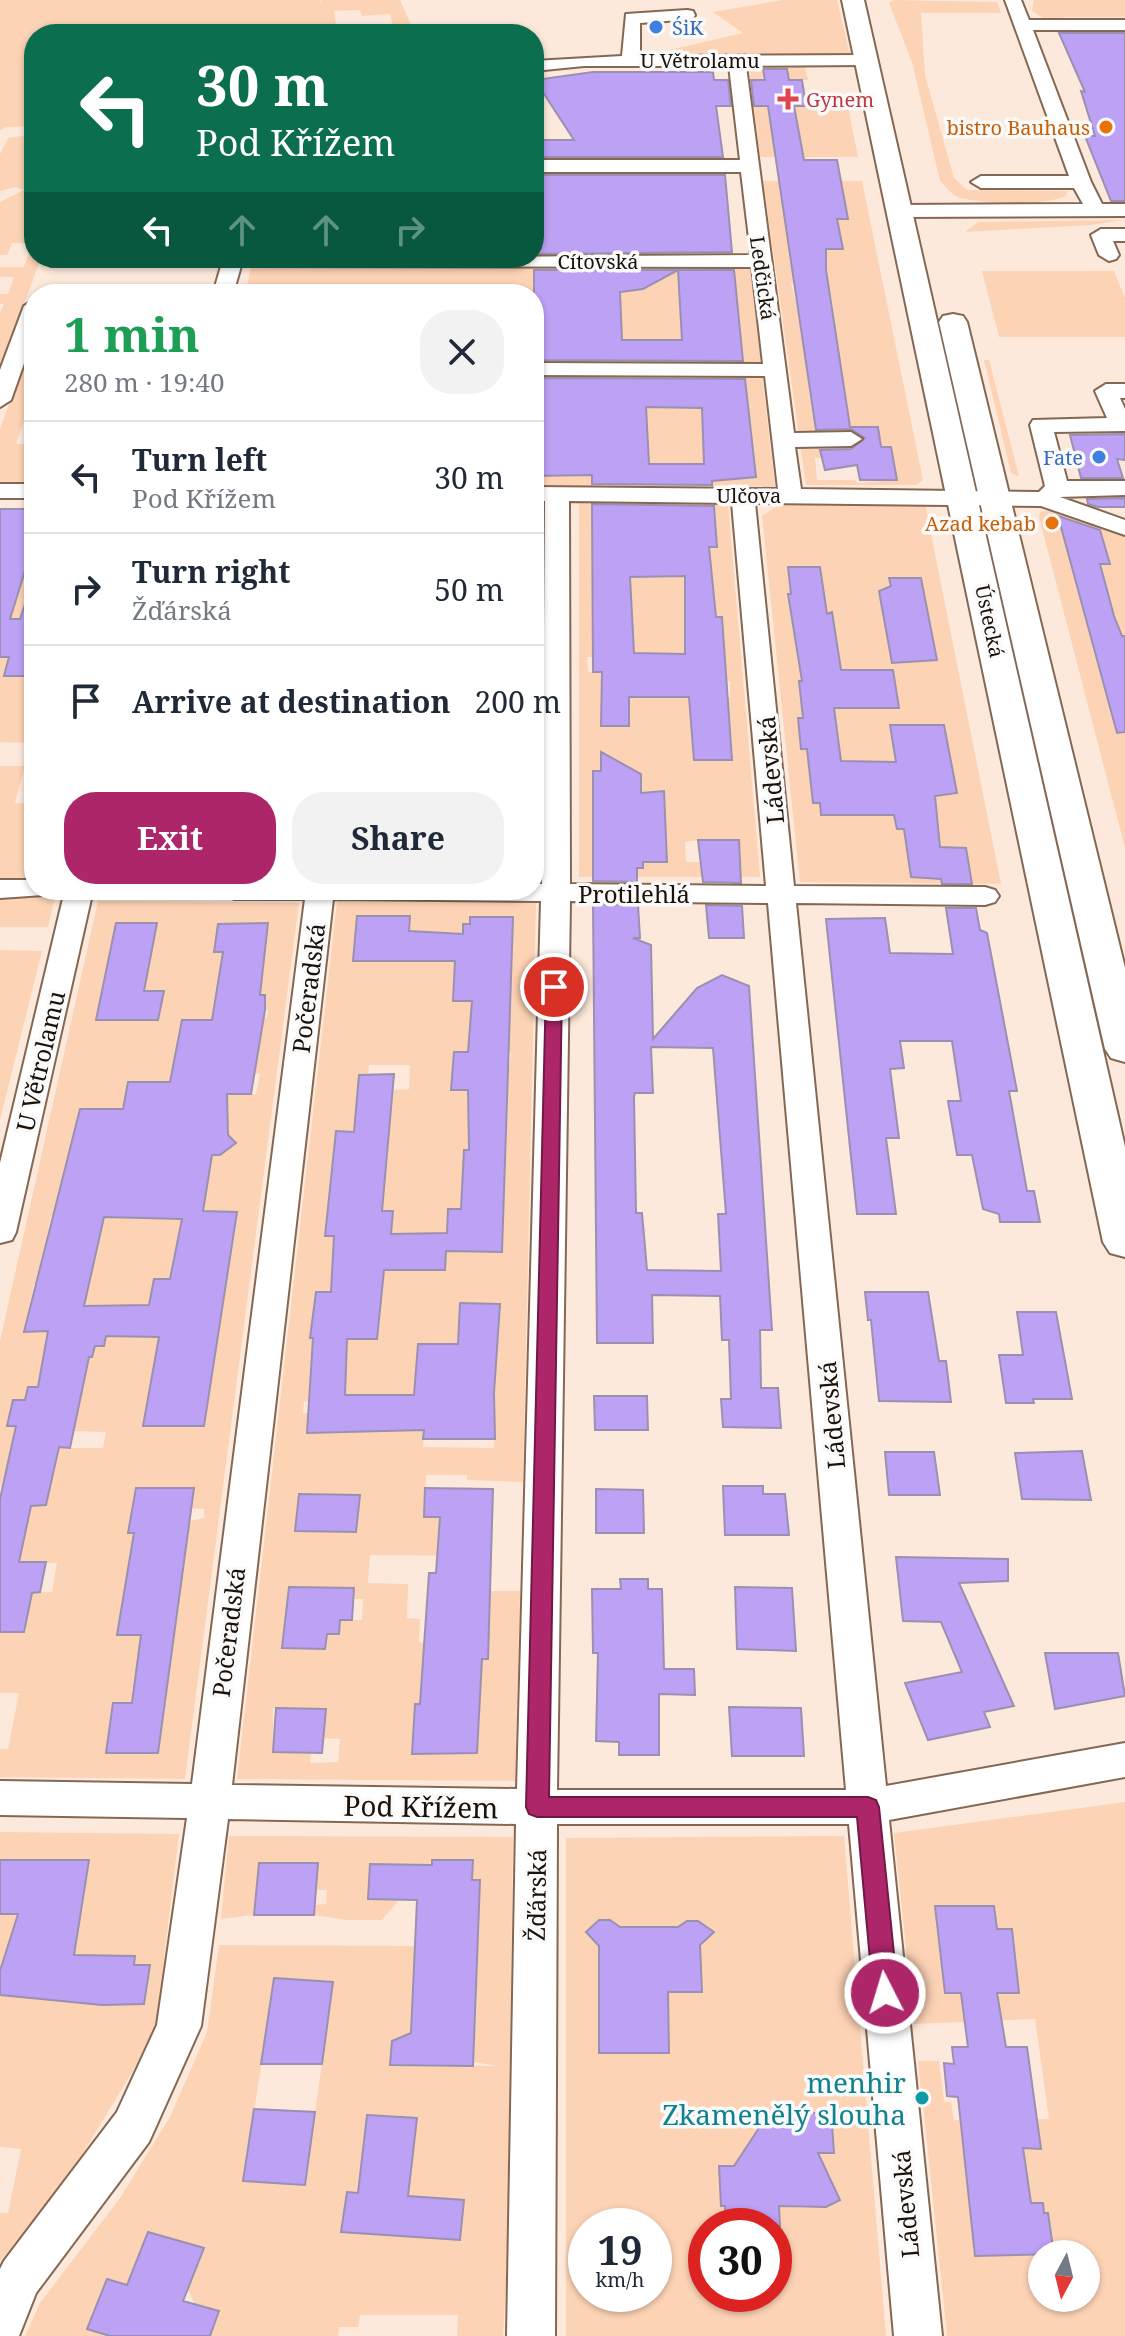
<!DOCTYPE html>
<html lang="en">
<head>
<meta charset="utf-8">
<style>
  body { margin:0; font-family:"Noto Serif",serif; background:#f2f2f3; color:#1f2937; height:100vh; display:flex; flex-direction:column; font-size:30px; white-space:nowrap }
  * { box-sizing:border-box; margin:0 }
  p { font-size:26px; color:#747a83 }
  .icon { flex:none; width:44px; height:44px; fill:none; stroke:currentColor; stroke-width:2; stroke-linecap:round; stroke-linejoin:round }
  .map { position:relative; flex:1; overflow:hidden }
  .panel { position:absolute; left:24px; top:284px; width:520px; height:616px; display:flex; flex-direction:column; background:#fff; border-radius:32px; box-shadow:0 2px 6px #0004 }
  .panel>* { flex:none }
  .guide { position:absolute; left:24px; top:24px; width:520px; height:244px; border-radius:32px; box-shadow:0 2px 6px #0004; background:#0b6e4f; color:#fff; overflow:hidden }
  .needle { width:52px; rotate:187deg }
  .buttons { position:absolute; left:1028px; top:2240px; display:grid; gap:16px }
  .buttons a { display:grid; place-items:center; width:72px; height:72px; border-radius:50%; background:#fff; box-shadow:0 2px 6px #0004; font-size:40px }
  .speed { position:absolute; left:568px; top:2208px; display:flex; gap:16px; font-size:40px; font-weight:700; text-align:center }
  .speed>* { display:grid; place-content:center; width:104px; height:104px; border-radius:50%; background:#fff; box-shadow:0 2px 6px #0004; line-height:1 }
  .speed small { font-size:20px; font-weight:400 }
  .speed .limit { border:12px solid #d22; background:#fff; color:#111 }
  .pin { position:absolute; display:grid; place-items:center; width:68px; height:68px; color:#fff; margin:-34px; border:4px solid #fff; border-radius:50%; box-shadow:0 2px 8px #0007 }
  .me { position:absolute; width:88px; margin:-44px; rotate:355deg; stroke-linejoin:round; filter:drop-shadow(0 0 6px #0008) }
  .turn { display:flex; align-items:center; gap:28px; height:168px; padding:0 40px; font-size:36px }
  .turn .icon { width:104px; height:104px; stroke-width:2.5 }
  .turn b { display:block; font-size:56px; line-height:68px }
  .lanes { display:flex; align-items:center; height:76px; padding:0 40px; background:#0003; justify-content:center; gap:40px; direction:ltr }
  .lanes .off { opacity:.35 }
  .round { display:grid; place-items:center; flex:none; width:84px; height:84px; border-radius:32px; background:#f2f2f3 }
  .head { display:flex; align-items:center; justify-content:space-between; height:136px; padding:0 40px }
  h1 { font-size:48px; font-weight:700; line-height:60px; color:#1e9e55 }
  .cta { display:flex; gap:16px; margin-top:auto; padding:16px 40px }
  .cta a { flex:1; height:92px; border-radius:32px; background:#ae266a; color:#fff; font-size:32px; font-weight:700; line-height:92px; text-align:center }
  .cta a+a { background:#f2f2f3; color:#1f2937 }
  ul { padding:0; list-style:none }
  li { display:flex; align-items:center; gap:24px; height:112px; padding:0 40px; border-top:2px solid #e0e1e3 }
  li div { flex:1 }
  li b { display:block; font-size:30px }
  li em { font-style:normal }
  .map>svg:first-child { display:block }
  .green { fill:#fdd3b5; fill-rule:evenodd }
  .building { fill:#bda1f5; stroke:#9a90b1; stroke-width:2; fill-rule:evenodd }
  .lines { fill:none; stroke-linecap:round; stroke-linejoin:round }
  .minor-casing { stroke:#856853; stroke-width:4 }
  .major-casing { stroke:#856853; stroke-width:4 }
  .minor { fill:#fff; fill-rule:evenodd }
  .major { fill:#fff; fill-rule:evenodd }
  .route { fill:#ae266a; stroke:#711945; stroke-width:2 }
  .shop-dot { fill:#3f7fe0; stroke:#fafafa; stroke-width:3 }
  .health-dot { fill:#e0444e; stroke:#fafafa; stroke-width:3 }
  .food-dot { fill:#e8710a; stroke:#fafafa; stroke-width:3 }
  .culture-dot { fill:#0f9aa8; stroke:#fafafa; stroke-width:3 }
  .labels { text-anchor:middle; dominant-baseline:central; stroke-width:7; stroke-linejoin:round; paint-order:stroke }
  .far-shop-label { font-size:20px; fill:#366cbe; stroke:#fafafa; text-anchor:start }
  .far-street-label { font-size:20px; fill:#1c1109; stroke:#fafafa }
  .far-health-label { font-size:20px; fill:#be3a42; stroke:#fafafa; text-anchor:start }
  .far-food-label { font-size:20px; fill:#c56008; stroke:#fafafa; text-anchor:end }
  .street-label { font-size:24px; fill:#1c1109; stroke:#fafafa }
  .near-street-label { font-size:28px; fill:#1c1109; stroke:#fafafa }
  .near-culture-label { font-size:28px; fill:#0d838f; stroke:#fafafa; text-anchor:end }
</style>
</head>
<body>
<div class="map">
<svg width="1125" height="2336" viewBox="0 0 1125 2336">
  <rect width="100%" height="100%" fill="#fde9db"/>
  <!-- green -->
  <path class="green" d="M0,0H320L321,3V0H400L415,34H34V126L7,127L0,130ZM360,10L362,16L390,14L393,26L336,25L334,11Z
    M782,0H837L850,54L643,56L743,33L713,12Z
    M893,0L997,2L1001,13H921L925,75L954,178L967,190L1067,191L1066,196C1046,206 980,204 958,197C949,193 946,186 940,181L912,62L889,3Z
    M1034,0H1125V17H1063L1064,23L1045,19L1032,11Z
    M749,67H805L808,80L761,81L765,107H809L808,97H846L858,157H760Z
    M34,134V258H41L0,369V313L4,304H0V294H8L14,277H0V267H24L33,243H12L7,255H0V202L24,190L15,187L0,191V154L8,138Z
    M763,181H862L923,480L916,485H806ZM791,283H828L833,307H797ZM809,392H844L850,425H815ZM849,447H891L897,480L857,483L856,480H817L815,458H850Z
    M1125,220L1090,225L965,232L978,222Z
    M251,267L750,268L761,364L534,363V294H245Z
    M982,271H1114L1125,298V337H999Z
    M34,334V404H30L16,444H34V487L0,486V429Z
    M984,360H989L1019,476L1011,473Z
    M534,376H682L683,385H699V376H762L775,486H534Z
    M534,500H544L537,881H534Z
    M579,503H728L760,877H579ZM685,617H722L723,633H685ZM593,642H624L645,672H588L587,657H593ZM722,681H730V697H671L670,688ZM593,771L637,772L641,774V780L636,782L635,795H592ZM700,840H739L741,868H702L701,862H686L685,842Z
    M780,504H925L1001,884L800,882L762,516Z
    M1051,510L1125,537V848L1039,517L1040,512ZM1064,536H1102L1110,564H1082Z
    M34,526V619H0L22,580Z
    M0,657H34L32,743L0,742Z
    M0,766H25L15,803H34V885H0Z
    M0,896H55L48,927H0Z
    M98,901L299,903L185,1779L0,1777V1749H8L19,1693H0V1631L28,1592H52L57,1563L17,1562L0,1536L25,1535L31,1506L46,1505L55,1467H7L0,1489V1341ZM218,924H268L228,952H214ZM102,991H163L158,1020L96,1019ZM216,995H265L264,1010H268L267,1018H212ZM258,1050L255,1073L260,1074L256,1094L202,1093ZM51,1216H85L102,1229L95,1257L51,1256L55,1237L47,1236ZM154,1279L219,1280L174,1337H147ZM34,1284H89L85,1306L109,1316L104,1346H95L92,1357H44L48,1331H24ZM28,1387L83,1388L74,1426H7L13,1400H25ZM70,1431L106,1432L103,1448H67ZM136,1488H193L191,1508L204,1509V1518L129,1533ZM127,1573H183L175,1633L117,1634ZM136,1671H169L158,1753L106,1752L113,1703H132Z
    M337,902L536,903L523,1482L467,1480V1475H426L424,1516L440,1517L491,1556L370,1555L368,1583L408,1584L407,1618L420,1619L419,1642L488,1659L490,1591H520L515,1781L237,1779ZM358,916L409,931L406,961L353,960ZM471,917H512L511,953L462,945L463,924H470ZM454,1052L511,1053L506,1090H451ZM369,1065H410L409,1089L358,1093L359,1075H368ZM337,1132H389L384,1179ZM327,1210L393,1211L391,1236H325ZM448,1210L502,1251H446ZM316,1292L381,1293L377,1339L310,1338ZM460,1304H500L499,1339H458ZM311,1378L345,1395L373,1431L307,1433L308,1413H303L304,1402L309,1401ZM458,1384L495,1385L494,1448L423,1447L426,1393ZM289,1588H353V1599H363L362,1620H340L339,1634H327L325,1649ZM415,1704H479L477,1753H412ZM273,1708L326,1709L324,1738L340,1739L338,1762L310,1763L311,1753L273,1752Z
    M0,950L42,951L0,1120Z
    M1125,1802V2336H947L923,2104L927,2098L921,2093L918,2061H939L944,2101L951,2102L954,2120L1049,2119L1035,2019L914,2024L894,1833ZM936,1906H993L997,1929H1012L1019,1993H945ZM1042,2254H1086V2298H1042Z
    M0,1832L179,1834L156,2025L134,2069L55,2199L0,2261V2213H8L21,2149L0,2147V1995L102,2005L143,2004L150,1966L134,1965V1956L5,1955L0,1992V1914L88,1860H0Z
    M229,1836L513,1837L507,2267L503,2336H457L458,2315H360L358,2327H339L338,2336H210L188,2290L203,2248L127,2285L107,2280L87,2329L110,2336H25L40,2303L120,2198L170,2117L207,2032L219,1945L415,1946L468,2014H476L480,1880H472L473,1860L432,1876H419L382,1920H346L314,1915V1905L326,1904L327,1890H316L317,1863H259L254,1915L221,1919ZM275,1979L333,1983L305,2185L243,2181ZM474,2043V2062L497,2066L391,2065ZM368,2115L417,2118L408,2196L464,2200L460,2239L342,2231L347,2192L358,2193Z
    M844,1836L886,2336H566V1838ZM599,1920C610,1920 613,1925 622,1927C637,1930 658,1928 673,1927C689,1926 692,1916 707,1928L708,1938L700,1945L702,1992H668L669,2053H599V1946L591,1937V1927ZM805,2112C819,2113 824,2117 829,2129H833L834,2152L820,2153L822,2178L838,2196C828,2214 797,2207 779,2206L781,2247L774,2248V2294H706V2226H726L725,2205H721L719,2166H734L761,2125L792,2127L796,2118ZM586,2226H654V2294H586Z"/>
  <!-- building -->
  <path class="building" d="M1059,33H1125V201H1111L1085,136H1095L1081,91L1085,92Z
    M763,69H787L789,80H802L806,106H794L804,160H837L848,219H837L843,249H826V270L850,427H878L881,447H891L897,480H860L857,465L825,470L820,450L851,449L865,438L851,429L816,430L768,106H754L751,80H765Z
    M593,72H713L714,80H728L731,106H716L723,157H534V140H574L535,80Z
    M534,175H725L732,252L534,254Z
    M534,270H734L743,361L534,360ZM678,270L682,340H622L620,292L643,289Z
    M534,378L745,379L756,477L712,481V485L592,484V475L534,476ZM646,407L702,408L704,464H649Z
    M1125,434V460L1117,459L1123,478H1081L1070,435Z
    M1125,498V507H1098L1088,504L1087,499Z
    M592,504L714,506L717,547H709L716,617H722L732,760H694L689,697H629V726H601L602,672H593ZM685,576V654L634,653L630,577Z
    M0,509H34V542L10,619H20L27,598L34,599V676H4L9,657H0Z
    M1058,516L1100,530L1110,564H1100L1114,616L1122,636H1125V732L1117,733Z
    M788,567H820L827,614L832,612L841,670H893L899,708H834L841,761L896,762L890,725H944L957,793L935,796L940,847L966,848L972,884H942L941,879L911,877L904,829H897L894,815H821L820,803H813L807,749H801L798,718H803L799,681H802L788,594H791Z
    M889,578H921L937,660L892,663L879,591L891,586Z
    M601,752L641,774V793L664,791L667,862H643V868H637V882L593,881V771H601Z
    M698,840H739L741,883L703,882Z
    M593,904L638,905L640,938H633L651,945L653,1039L697,988L722,975L749,986L772,1330H760L761,1388H778L781,1428L723,1427L721,1399H731L729,1340H722L720,1296L652,1295L653,1343H597ZM651,1047L713,1048L726,1214H718L721,1271L647,1270L642,1213H636L634,1097L635,1093H653Z
    M706,905L742,906L744,938H709Z
    M946,908H976L980,930L987,933L1017,1091H1009L1027,1191H1034L1040,1222H1000L999,1214L983,1209L972,1155H957L948,1101H961L952,1041H900L904,1068L890,1069L899,1138H886L896,1214H857L826,919L885,918L890,953L953,954Z
    M357,916H410L409,931L463,934V924H470V917H513L502,1252L446,1251L445,1270H384L377,1339H347L345,1395H414L418,1344H458L460,1303L500,1304L494,1393L495,1439H423L424,1430L307,1433L313,1338H310L316,1292H331L334,1236H325L336,1131L354,1132L359,1075L394,1074L382,1211H393L391,1234L447,1233L448,1209H461L464,1150H469L468,1090H451L454,1052H468L472,1001H453L455,961H353Z
    M116,923H157L144,991H164L158,1020H96Z
    M268,923L260,995H265V1010L251,1094H227L228,1135L236,1143L220,1155H212L203,1211L237,1212L204,1426H143L159,1337L106,1336L104,1346H95L92,1357H89L70,1448L59,1447L46,1505L31,1506L19,1562H46L40,1592L32,1593L24,1632H0V1499L16,1426H7L13,1400H25L28,1387H38L48,1331L24,1332L80,1109H123L128,1082H170L182,1020H212L223,952H214L218,924ZM104,1217L182,1219L170,1279H154L149,1305L84,1306Z
    M865,1292H928L939,1361H946L951,1402L879,1401L871,1320H868Z
    M1017,1312H1056L1072,1399H1033L1034,1403H1006L999,1355H1023Z
    M594,1396H647L648,1430H595Z
    M1082,1451L1091,1500L1022,1499L1015,1453Z
    M885,1452H934L940,1495H889Z
    M723,1486H763V1494H785L789,1535H725Z
    M136,1488H194L158,1753H106L113,1703H132L141,1635H117L134,1533H128Z
    M425,1488L493,1489L488,1659H482L477,1753L412,1754L415,1704H420L429,1573H436L440,1517H424Z
    M596,1489L643,1490L644,1533H596Z
    M299,1494L360,1495L356,1532L295,1531Z
    M896,1557L1008,1559V1581L959,1583L1014,1706L984,1712L990,1727L928,1740L905,1683L962,1672L941,1622L903,1621Z
    M620,1579H648V1589H662L664,1669H694L695,1695L659,1694V1755H619V1742L596,1741L598,1653H593L592,1589H621Z
    M289,1587L354,1588L352,1620H340L339,1634H327L325,1649L282,1648Z
    M735,1587L792,1588L796,1651L737,1649Z
    M1045,1653H1118L1125,1696L1055,1709Z
    M729,1707L801,1708L804,1756H732Z
    M276,1708L326,1709L322,1753L273,1752Z
    M0,1860H89L74,1955L135,1956L134,1965H150L144,2004L102,2005L0,1995V1971L18,1914H0Z
    M432,1860H473L472,1880H480L473,2066L390,2065L392,2041L411,2033L417,1900L368,1899L370,1864L432,1865Z
    M259,1863H318L314,1915H254Z
    M935,1906H994L997,1929H1012L1019,1993H997L1006,2047H1027L1041,2149L1023,2148L1031,2203H1043L1044,2213H1048L1054,2254L975,2256L958,2097L947,2096L944,2063L954,2064L952,2047H968L961,1993H945Z
    M599,1920H610L620,1927H678L687,1921H698L714,1932L700,1945L702,1992H668L669,2053H599V1946L586,1932Z
    M274,1978L333,1982L322,2064H261Z
    M254,2109L315,2112L305,2185L243,2181Z
    M805,2112L816,2113L832,2124L834,2153H818L840,2200L826,2207L779,2206L780,2226H726L725,2206H721L719,2166H734L761,2125L792,2127L796,2118Z
    M367,2115L417,2118L408,2196L464,2200L460,2240L341,2232L347,2192L358,2193Z
    M148,2232L204,2248L183,2301L219,2311L210,2336H110L87,2329L107,2279L127,2285Z"/>
  <g class="lines">
    <defs>
      <path id="minor" d="M1005,0H1021L1029,20H1125V30H1033L1091,182L1102,204H1125V216L900,217L890,211L900,205L1083,204L1074,188H981L971,182L981,176H1069Z
        M687,10L693,11L695,15L693,19L640,23V56L867,55L876,60L867,65L746,66L794,433L851,432L862,439L851,446L795,447L801,489L1039,492L1045,486L1030,425L1033,420L1107,418L1095,391L1106,384H1125V398H1120L1125,409V431L1054,432L1067,481H1125V495L1060,497L1125,520V535L1041,506L755,503L794,886L985,887L995,890L999,896L995,902L985,905L796,903L886,1786L1125,1743V1777L889,1820L942,2336H894L849,1824H557L555,2336H507L516,1824L228,1819L201,2026L149,2142L36,2293L19,2336H0V2269L4,2261L117,2112L157,2025L187,1818L0,1815V1781L192,1784L305,899H235L225,896L221,890H534V884H542L545,501H534V487L778,489L765,376L534,375V363L763,364L752,267L241,266L233,294H213L221,266H51L41,260L751,255L741,172H534V160H740L729,66H584L534,71V61L622,56L626,14ZM569,501L732,503L766,886L570,884ZM333,899L541,901L517,1789L232,1785ZM570,901L768,903L846,1790H557Z
        M1101,229H1125V241H1113L1119,255L1116,259L1109,261L1099,255L1091,235Z
        M34,300V335L11,400L0,407V370L24,306Z
        M0,484H34V498H0Z
        M0,880H34V890H47L44,895L0,898Z
        M65,890H93L16,1232L12,1240L0,1243V1163Z"/>
      <path id="major" d="M842,0H864L1125,1147V1257L1110,1253L1103,1242Z
        M953,314L963,316L967,322L1125,968V1062L1111,1058L1105,1049L939,322L943,316Z"/>
    </defs>
    <!-- minor casing -->
    <use href="#minor" class="minor-casing"/>
    <!-- major casing -->
    <use href="#major" class="major-casing"/>
    <!-- minor -->
    <use href="#minor" class="minor"/>
    <!-- major -->
    <use href="#major" class="major"/>
  </g>
  <!-- route -->
  <path class="route" d="M554,982L562,987L549,1797H868L876,1800L879,1807L898,1993L894,2001L885,2005L877,2001L873,1993L857,1817H537L529,1814L526,1807L546,987Z"/>
  <!-- markers -->
  <g class="shop-dot">
    <circle cx="656" cy="27" r="8"/>
    <circle cx="1099" cy="457" r="8"/>
  </g>
  <path class="health-dot" d="M784 87h8v8h8v8h-8v8h-8v-8h-8v-8h8z"/>
  <g class="food-dot">
    <circle cx="1106" cy="127" r="8"/>
    <circle cx="1052" cy="523" r="8"/>
  </g>
  <circle class="culture-dot" cx="922" cy="2098" r="8"/>
  <g class="labels">
    <!-- far-shop labels -->
    <g class="far-shop-label">
      <text x="672" y="27">ŚiK</text>
      <text x="1083" y="457" text-anchor="end">Fate</text>
    </g>
    <!-- far-street labels -->
    <g class="far-street-label">
      <text x="700" y="60">U Větrolamu</text>
      <text x="598" y="261">Cítovská</text>
      <text transform="translate(763 278) rotate(82)">Ledčická</text>
      <text x="749" y="495">Ulčova</text>
      <text transform="translate(990 621) rotate(78)">Ústecká</text>
    </g>
    <!-- far-health labels -->
    <g class="far-health-label">
      <text x="806" y="99">Gynem</text>
    </g>
    <!-- far-food labels -->
    <g class="far-food-label">
      <text x="1090" y="127">bistro Bauhaus</text>
      <text x="1036" y="523">Azad kebab</text>
    </g>
    <!-- street labels -->
    <g class="street-label">
      <text transform="translate(770 770) rotate(-95)">Ládevská</text>
      <text x="634" y="893">Protilehlá</text>
      <text transform="translate(308 988) rotate(-83)">Počeradská</text>
      <text transform="translate(40 1061) rotate(-77)">U Větrolamu</text>
      <text transform="translate(831 1415) rotate(-95)">Ládevská</text>
      <text transform="translate(228 1632) rotate(-83)">Počeradská</text>
      <text transform="translate(536 1895) rotate(-89)">Žďárská</text>
      <text transform="translate(905 2204) rotate(-95)">Ládevská</text>
    </g>
    <!-- near-street labels -->
    <g class="near-street-label">
      <text transform="translate(421 1806) rotate(1)">Pod Křížem</text>
    </g>
    <!-- near-culture labels -->
    <g class="near-culture-label">
      <text x="906" y="2082">menhir<tspan x="906" dy="32">Zkamenělý slouha</tspan></text>
    </g>
  </g>
</svg>
<div class="buttons">
<a><svg class="needle" viewBox="-14 -14 28 28"><path d="M0-13l5 13h-10z" fill="#e53935"/><path d="M0 13l5-13h-10z" fill="#747a83"/></svg></a>
</div>
<div class="speed"><div>19<small>km/h</small></div><div class="limit">30</div></div>
<div class="pin" style="left:554px;top:987px;background:#d93025"><svg class="icon" aria-label="arrive" viewBox="0 0 24 24"><path d="M6 21V4h12l-3 4 3 4H6"/></svg></div>
<svg class="me" style="left:885px;top:1993px" viewBox="-20 -20 40 40"><circle r="17" fill="#ae266a" stroke="#fff" stroke-width="3"/><path d="M0-11L8 9 0 5-8 9z" fill="#fff"/></svg>
<div class="guide">
<div class="turn"><svg class="icon" aria-label="left" viewBox="0 0 24 24"><path d="M17 20v-9H6M10 6l-5 5 5 5"/></svg><div><b>30 m</b>Pod Křížem</div></div>
<div class="lanes"><svg class="icon" aria-label="left" viewBox="0 0 24 24"><path d="M17 20v-9H6M10 6l-5 5 5 5"/></svg><svg class="icon off" aria-label="ahead" viewBox="0 0 24 24"><path d="M12 20V5M6 11l6-6 6 6"/></svg><svg class="icon off" aria-label="ahead" viewBox="0 0 24 24"><path d="M12 20V5M6 11l6-6 6 6"/></svg><svg class="icon off" aria-label="right" viewBox="0 0 24 24"><path d="M7 20v-9h11M14 6l5 5-5 5"/></svg></div>
</div>
<section class="panel">
<div class="head"><div><h1>1 min</h1><p>280 m · 19:40</p></div><a class="round"><svg class="icon" aria-label="close" viewBox="0 0 24 24"><path d="M6 6l12 12M18 6L6 18"/></svg></a></div>
<ul>
<li><svg class="icon" aria-label="left" viewBox="0 0 24 24"><path d="M17 20v-9H6M10 6l-5 5 5 5"/></svg><div><b>Turn left</b><p>Pod Křížem</p></div><em>30 m</em></li>
<li><svg class="icon" aria-label="right" viewBox="0 0 24 24"><path d="M7 20v-9h11M14 6l5 5-5 5"/></svg><div><b>Turn right</b><p>Žďárská</p></div><em>50 m</em></li>
<li><svg class="icon" aria-label="arrive" viewBox="0 0 24 24"><path d="M6 21V4h12l-3 4 3 4H6"/></svg><div><b>Arrive at destination</b></div><em>200 m</em></li>
</ul>
<div class="cta"><a>Exit</a><a>Share</a></div>
</section>
</div>
</body>
</html>
